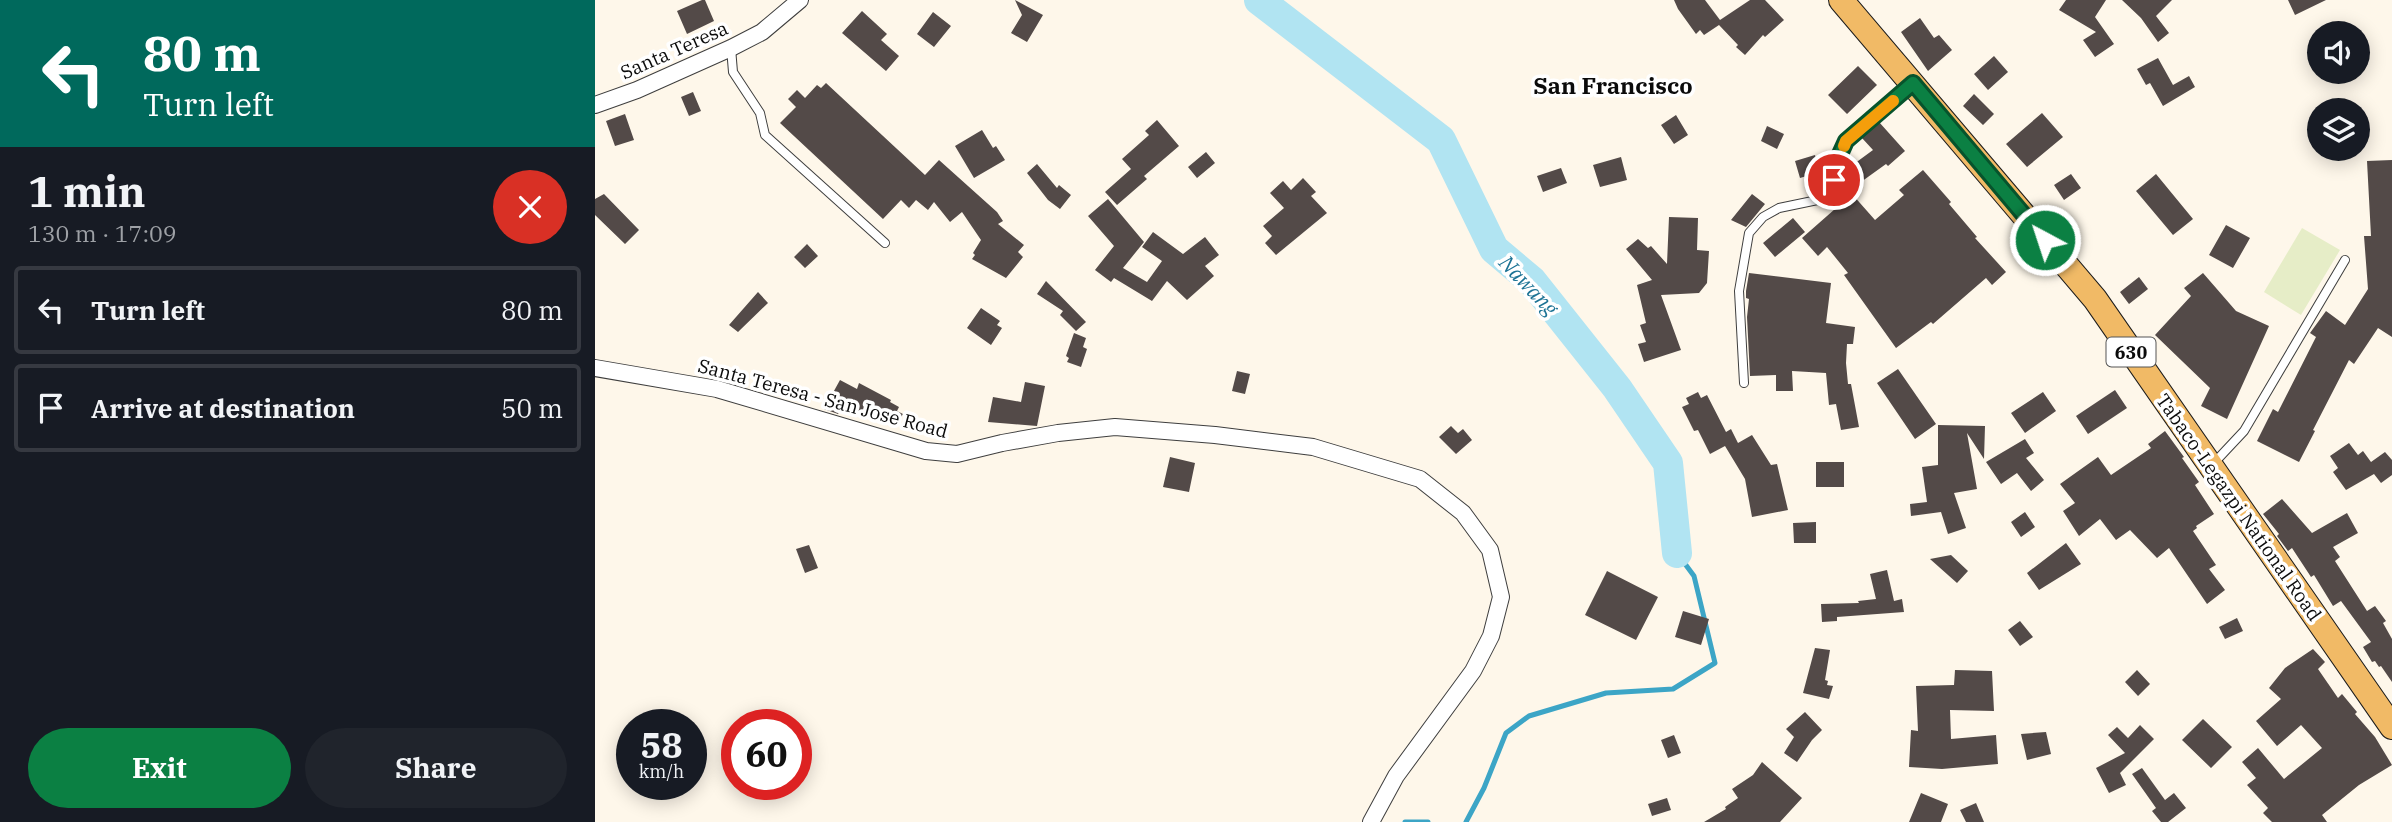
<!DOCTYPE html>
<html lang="en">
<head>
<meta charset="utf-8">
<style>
  body { margin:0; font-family:"IBM Plex Serif",serif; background:#20242c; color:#f1f3f6; height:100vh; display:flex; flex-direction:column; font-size:26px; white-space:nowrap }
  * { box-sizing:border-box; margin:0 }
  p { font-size:23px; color:#9ea1a6 }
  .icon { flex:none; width:38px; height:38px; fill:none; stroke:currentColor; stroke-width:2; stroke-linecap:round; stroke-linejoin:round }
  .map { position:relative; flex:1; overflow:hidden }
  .side { display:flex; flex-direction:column; background:#171b24; width:595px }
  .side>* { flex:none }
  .banner { background:#00695c; color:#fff; overflow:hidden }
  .tools { position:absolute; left:1712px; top:21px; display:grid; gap:14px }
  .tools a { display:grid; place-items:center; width:63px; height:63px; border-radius:50%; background:#171b24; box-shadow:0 4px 18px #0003; font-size:35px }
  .speed { position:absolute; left:21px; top:709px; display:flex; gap:14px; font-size:35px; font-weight:700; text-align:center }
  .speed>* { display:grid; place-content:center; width:91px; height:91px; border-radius:50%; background:#171b24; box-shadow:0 4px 18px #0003; line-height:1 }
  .speed small { font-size:18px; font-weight:400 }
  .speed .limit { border:10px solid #d22; background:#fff; color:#111 }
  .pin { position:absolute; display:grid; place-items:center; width:60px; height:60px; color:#fff; margin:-30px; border:4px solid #fff; border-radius:50%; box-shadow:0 2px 7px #0007 }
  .me { position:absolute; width:77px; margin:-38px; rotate:320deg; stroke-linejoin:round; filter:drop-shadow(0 0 5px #0008) }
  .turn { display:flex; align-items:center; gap:24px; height:147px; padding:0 28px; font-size:32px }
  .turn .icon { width:91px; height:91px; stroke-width:2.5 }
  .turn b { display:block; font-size:49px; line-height:60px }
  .round { display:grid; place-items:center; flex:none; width:74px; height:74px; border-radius:37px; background:#20242c }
  .overview { display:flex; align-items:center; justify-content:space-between; height:119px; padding:0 28px }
  h1 { font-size:42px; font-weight:800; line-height:52px }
  .cta { display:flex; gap:14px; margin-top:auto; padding:14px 28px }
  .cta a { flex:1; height:80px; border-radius:42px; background:#0b8043; color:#fff; font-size:28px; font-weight:800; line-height:80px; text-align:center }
  .cta a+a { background:#20242c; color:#f1f3f6 }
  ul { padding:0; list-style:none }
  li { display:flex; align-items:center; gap:21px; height:88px; margin:0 14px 10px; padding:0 14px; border:4px solid #363941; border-radius:7px }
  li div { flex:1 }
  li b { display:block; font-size:26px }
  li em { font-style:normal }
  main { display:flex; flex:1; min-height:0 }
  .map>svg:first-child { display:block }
  .pitch { fill:#e6edc7 }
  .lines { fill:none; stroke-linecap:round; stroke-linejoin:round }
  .stream { stroke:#3ca5c6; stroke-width:5 }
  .river { stroke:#b1e4f2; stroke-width:30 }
  .building { fill:#534a48 }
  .service-casing { stroke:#3e3e3e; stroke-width:10 }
  .minor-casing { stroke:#3e3e3e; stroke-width:18 }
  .primary-casing { stroke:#1c1c1c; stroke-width:26 }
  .service { stroke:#fff; stroke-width:8 }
  .minor { stroke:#fff; stroke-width:16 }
  .primary { stroke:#f1ba66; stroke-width:24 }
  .route-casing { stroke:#07532c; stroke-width:18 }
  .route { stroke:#0b8043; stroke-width:12 }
  .slow { stroke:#f59e0b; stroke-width:12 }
  .labels { text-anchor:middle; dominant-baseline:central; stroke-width:7; stroke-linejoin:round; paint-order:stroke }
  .shield { fill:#fff; stroke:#545454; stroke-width:2 }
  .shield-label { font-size:18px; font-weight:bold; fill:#0b0b0b }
  .street-label { font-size:19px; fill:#0b0b0b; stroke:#fff }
  .water-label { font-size:21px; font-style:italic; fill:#1c7395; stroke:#fff }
  .quarter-label { font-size:23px; font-weight:bold; fill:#0b0b0b; stroke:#fff }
</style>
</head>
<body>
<main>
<section class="side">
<div class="banner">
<div class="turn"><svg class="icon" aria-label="left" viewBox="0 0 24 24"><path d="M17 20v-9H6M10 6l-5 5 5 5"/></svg><div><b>80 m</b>Turn left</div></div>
</div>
<div class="overview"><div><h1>1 min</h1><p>130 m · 17:09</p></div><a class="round" style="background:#d93025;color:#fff"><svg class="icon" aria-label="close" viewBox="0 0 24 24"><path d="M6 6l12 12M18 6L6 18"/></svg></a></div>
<ul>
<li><svg class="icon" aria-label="left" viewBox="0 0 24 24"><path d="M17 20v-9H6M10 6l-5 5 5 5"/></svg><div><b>Turn left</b></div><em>80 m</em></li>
<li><svg class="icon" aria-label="arrive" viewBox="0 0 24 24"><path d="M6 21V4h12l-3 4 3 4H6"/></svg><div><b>Arrive at destination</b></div><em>50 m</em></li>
</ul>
<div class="cta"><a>Exit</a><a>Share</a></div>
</section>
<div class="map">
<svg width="1797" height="822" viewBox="0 0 1797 822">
  <rect width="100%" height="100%" fill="#fef7ea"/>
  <!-- pitch -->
  <path class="pitch" d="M1707,228L1745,250L1706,315L1669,292Z"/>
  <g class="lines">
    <!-- stream -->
    <path class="stream" d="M810,822H833
      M871,822L889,788L911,733L934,716L1011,693L1078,689L1120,663L1099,576L1082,553"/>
    <!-- river -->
    <path class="river" d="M664,0L846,140L899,249L937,281L1022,388L1073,463L1082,553"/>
  </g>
  <!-- building -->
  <path class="building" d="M107,0H110L119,21L92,34L82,11Z
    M420,0L448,15L432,42L416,33L427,15Z
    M1079,0H1110L1125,20L1155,0H1170L1189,20L1170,37L1168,35L1150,55L1141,47L1143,45L1124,25L1109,35L1105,30L1101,34L1083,9Z
    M1471,0H1511L1500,17L1519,44L1500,57L1488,40L1501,32L1464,10Z
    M1527,0H1577L1561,16L1574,33L1563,42L1546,18Z
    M1693,0H1731L1700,15Z
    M267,11L292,34L286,40L304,56L291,71L247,33Z
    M338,12L356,26L339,47L322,34Z
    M1325,18L1339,38L1344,35L1357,50L1333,71L1306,32Z
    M1399,56L1413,72L1393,90L1379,74Z
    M1563,58L1578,85L1594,76L1600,87L1568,106L1555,83L1551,85L1542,69Z
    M1263,66L1282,85L1252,114L1233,95Z
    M231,83L330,175L344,160L402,212L408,221L403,224L429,245L423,252L428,257L411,278L377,259L380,255L378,253L386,240L367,212L355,222L339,202L333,210L321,200L314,208L306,200L288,219L185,123L201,107L193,99L202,90L210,98L222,85L226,88Z
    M98,92L106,111L94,116L86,97Z
    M1379,94L1399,114L1388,125L1368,106Z
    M1447,113L1468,137L1432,167L1411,144Z
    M30,114L39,140L20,146L11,121Z
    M1081,115L1093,135L1079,144L1066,125Z
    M562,120L584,146L549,176L552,179L522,205L510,192L536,169L527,159L554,135L550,131Z
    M1284,122L1310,151L1293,166L1291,164L1259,187L1248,172L1278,150L1267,138Z
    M1172,126L1189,134L1182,149L1166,141Z
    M387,130L398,148L401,146L410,160L379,178L360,146Z
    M611,152L620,163L602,178L593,167Z
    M1220,155L1225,172L1205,178L1200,161Z
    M1026,157L1032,180L1005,187L998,165Z
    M1797,160V337L1783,328L1759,364L1754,360L1718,430L1720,431L1704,462L1662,441L1678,409L1683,412L1721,337L1715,333L1731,311L1750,325L1773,289L1769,236H1776L1772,161Z
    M442,164L462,188L464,185L476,195L465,209L453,200L432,173Z
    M966,168L972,183L948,192L942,176Z
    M1328,170L1356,202L1354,204L1382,237L1380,238L1411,272L1397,285L1391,278L1338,324L1336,322L1301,348L1249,275L1253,273L1232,247L1223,256L1207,238L1257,194L1280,220L1309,195L1304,190Z
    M1476,174L1486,188L1469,200L1459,185Z
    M1561,174L1598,219L1578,235L1541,191Z
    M708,178L721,192L716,196L732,213L681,255L670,243L677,236L668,226L689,208L675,193L688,181L696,190Z
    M9,194L44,230L30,244L0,215V199Z
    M1157,194L1170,204L1151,227L1136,220Z
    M513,199L549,242L528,268L552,282L567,261L547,247L558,232L588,254L610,237L624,255L610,266L619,276L592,300L572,281L557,301L519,278L516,282L500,270L519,246L493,216Z
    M1074,217L1103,218L1102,250L1114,251L1112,283L1104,293L1066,295L1086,350L1049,362L1043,344L1051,342L1045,325L1051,323L1042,285L1057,280L1031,249L1043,239L1053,248L1056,246L1072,264Z
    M1198,218L1210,232L1180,257L1168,243Z
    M1631,225L1655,238L1638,268L1614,255Z
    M212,244L223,256L210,268L199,257Z
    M1154,273L1236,283L1231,323L1260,327L1258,344H1252L1251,363L1253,384H1256L1264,427L1246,430L1241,404L1234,405L1231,373L1197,371L1198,391H1181V375L1155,376L1152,317L1154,299L1151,298V291Z
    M1608,273L1641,311L1674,326L1632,419L1606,406L1615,388L1560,335L1596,296L1589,288Z
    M1544,277L1553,289L1534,304L1525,292Z
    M451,281L491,322L481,331L465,315L468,311L442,294Z
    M163,292L173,303L143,332L134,325Z
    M386,308L405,321L402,325L407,328L396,345L372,328Z
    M479,333L491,338L488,347L492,349L486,367L472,362L474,358L471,356Z
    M1303,369L1341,424L1320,439L1282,383Z
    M642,371L655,374L650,394L637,391Z
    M245,380L262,389L264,383L296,400L295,402L304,407L302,411L308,414L302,425L274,410L271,417L248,404L243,414L229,409Z
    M430,382L450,386L442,426L393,422L398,397L426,402Z
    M1520,390L1532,408L1493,434L1481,416Z
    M1103,392L1106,398L1112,395L1131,432L1136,429L1143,443L1157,435L1176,465L1182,464L1193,510L1157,517L1150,479L1130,446L1115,454L1103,430L1099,431L1087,407L1094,404L1091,398Z
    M1448,392L1461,411L1430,433L1416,413Z
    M1343,425L1390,426L1389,459L1372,433L1382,489L1359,493L1371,528L1353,534L1346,512L1316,516L1315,504L1332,502L1327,467L1343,465Z
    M856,426L863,433L868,429L877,440L861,454L844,437Z
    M1570,431L1589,457L1587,458L1604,482L1600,485L1619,514L1601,526L1602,528L1598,531L1621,565L1614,569L1630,590L1612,604L1574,548L1562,558L1535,530L1521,540L1505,519L1484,536L1468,511L1480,503L1465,484L1503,457L1516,475L1556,448L1553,444Z
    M1430,439L1439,453L1431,458L1449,480L1436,491L1422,473L1406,484L1391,462Z
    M1754,443L1763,455L1768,451L1776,462L1790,452L1797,460V475L1786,483L1779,474L1751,490L1738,472L1743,468L1735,456Z
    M575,457L600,463L594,492L568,487Z
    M1221,462H1249V487H1221Z
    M1687,499L1717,533L1752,513L1763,533L1738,547L1745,557L1740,561L1772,611L1780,606L1791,621L1788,623L1797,639V682L1786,666L1784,667L1780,661L1777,662L1768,647L1776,642L1746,601L1738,606L1719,575L1716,577L1697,548L1693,551L1682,536L1684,534L1668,514Z
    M1430,512L1440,527L1426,537L1416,522Z
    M1221,522V543H1199L1198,523Z
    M1471,543L1486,564L1444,590L1432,573Z
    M214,545L223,568L210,573L201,549Z
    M1356,555L1373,571L1362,583L1335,559Z
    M1292,570L1299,601L1307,599L1309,612L1242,617V621L1227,622L1226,604L1264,603L1263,601L1281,599L1275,574Z
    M1012,571L1063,597L1041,640L990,615Z
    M1088,611L1114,619L1106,645L1080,637Z
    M1642,618L1648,631L1630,639L1624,627Z
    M1425,621L1438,637L1425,646L1413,630Z
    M1220,648L1235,650L1230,680L1233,681L1232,685L1238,686L1234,699L1208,693Z
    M1718,649L1730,662L1723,669L1743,698L1747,694L1762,712L1760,714L1780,737L1797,765L1764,785L1727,815L1732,822H1677L1668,813L1673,808L1652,785L1661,778L1647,762L1663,748L1689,779L1727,748L1706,725L1682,746L1661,721L1686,699L1674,688L1690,668Z
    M1360,670L1397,671L1399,711L1355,710L1356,739L1401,735L1403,764L1347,769L1314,767L1316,730L1323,731L1321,686L1359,685Z
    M1542,670L1555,684L1543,696L1530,682Z
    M1210,712L1227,730L1217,740L1202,762L1189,753L1199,737L1191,729Z
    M1608,719L1637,747L1616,768L1587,740Z
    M1545,725L1559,739L1525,773L1531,785L1514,793L1501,768L1530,753L1513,735L1522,727L1533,738Z
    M1451,732L1456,754L1432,760L1426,734Z
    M1079,735L1086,753L1073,758L1066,740Z
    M1167,762L1207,798L1185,822H1109L1131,809L1130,807L1143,798L1137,789L1158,775Z
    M1547,768L1570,800L1579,793L1591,808L1573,822H1566L1557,811L1561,808L1537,774Z
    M1326,793L1353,804L1346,822H1314Z
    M1072,798L1076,810L1057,816L1053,804Z
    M1381,803L1389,822H1371L1365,810Z"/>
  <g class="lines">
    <defs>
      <path id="service" d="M136,48L138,72L165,113L170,135L290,243
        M1149,383L1144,291L1154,233L1168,217L1184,208L1237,197L1241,163L1251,141L1316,85
        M1618,464L1649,431L1750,260"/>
      <path id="minor" d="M0,105L42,90L136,48L167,32L205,0
        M0,368L122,389L331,451L362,454L407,443L463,433L520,427L620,435L718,447L825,479L868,513L895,550L906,597L896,636L878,671L801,776L776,822"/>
      <path id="primary" d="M1246,0L1500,299L1797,727"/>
    </defs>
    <!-- service casing -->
    <use href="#service" class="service-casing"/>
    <!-- minor casing -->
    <use href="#minor" class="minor-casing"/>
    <!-- primary casing -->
    <use href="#primary" class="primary-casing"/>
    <!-- service -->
    <use href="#service" class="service"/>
    <!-- minor -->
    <use href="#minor" class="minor"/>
    <!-- primary -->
    <use href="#primary" class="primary"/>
  </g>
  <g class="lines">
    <defs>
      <path id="route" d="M1239,180L1241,163L1251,141L1318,83L1450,240"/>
    </defs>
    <!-- route casing -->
    <use href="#route" class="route-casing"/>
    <!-- route -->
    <use href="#route" class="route"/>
    <!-- slow -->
    <path class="slow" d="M1249,146L1251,141L1298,101"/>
  </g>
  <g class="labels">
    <!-- shield labels -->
    <rect class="shield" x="1511.5" y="337.5" width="49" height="29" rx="5"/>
    <g class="shield-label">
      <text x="1536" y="352">630</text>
    </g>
    <!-- street labels -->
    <g class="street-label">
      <text transform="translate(79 50) rotate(-24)">Santa Teresa</text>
      <text transform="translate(228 398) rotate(15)">Santa Teresa - San Jose Road</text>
      <text transform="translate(1644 507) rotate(55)">Tabaco-Legazpi National Road</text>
    </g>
    <!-- water labels -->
    <g class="water-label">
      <text transform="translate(934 285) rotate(46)">Nawang</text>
    </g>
    <!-- quarter labels -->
    <g class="quarter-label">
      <text x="1018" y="85">San Francisco</text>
    </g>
  </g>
</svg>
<div class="tools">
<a><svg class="icon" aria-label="sound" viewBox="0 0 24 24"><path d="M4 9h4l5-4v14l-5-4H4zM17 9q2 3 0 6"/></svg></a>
<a><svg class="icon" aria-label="layers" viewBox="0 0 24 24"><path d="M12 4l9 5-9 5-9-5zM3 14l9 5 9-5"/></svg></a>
</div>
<div class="speed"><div>58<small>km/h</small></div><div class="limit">60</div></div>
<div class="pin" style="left:1239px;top:180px;background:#d93025"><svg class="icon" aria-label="arrive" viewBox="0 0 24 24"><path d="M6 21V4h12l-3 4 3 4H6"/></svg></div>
<svg class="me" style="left:1450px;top:240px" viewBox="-20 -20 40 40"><circle r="17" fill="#0b8043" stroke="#fff" stroke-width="3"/><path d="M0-11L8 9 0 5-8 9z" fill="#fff"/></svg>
</div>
</main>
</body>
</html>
